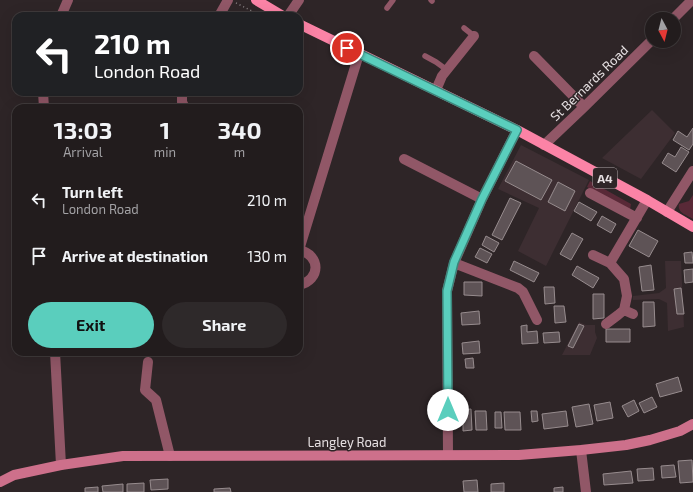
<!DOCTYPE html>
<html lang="en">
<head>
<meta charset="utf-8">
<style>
  body { margin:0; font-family:"Exo 2",sans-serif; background:#2e292a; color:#f1f3f6; height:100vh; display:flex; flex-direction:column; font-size:15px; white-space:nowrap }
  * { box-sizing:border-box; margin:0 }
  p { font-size:13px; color:#a2a1a4 }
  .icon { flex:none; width:22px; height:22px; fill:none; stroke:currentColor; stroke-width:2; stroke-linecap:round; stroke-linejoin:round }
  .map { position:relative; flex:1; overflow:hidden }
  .drawer { position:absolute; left:12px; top:104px; width:291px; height:252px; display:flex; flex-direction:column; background:#221c1d; border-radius:12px; box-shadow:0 4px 16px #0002,0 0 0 1px #3f3a3b }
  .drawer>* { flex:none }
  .banner { position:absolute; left:12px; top:12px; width:291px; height:84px; border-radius:12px; box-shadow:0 4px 16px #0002,0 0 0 1px #3f3a3b; background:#202124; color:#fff; overflow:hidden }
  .needle { width:26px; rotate:173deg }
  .controls { position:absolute; left:645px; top:12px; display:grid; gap:8px }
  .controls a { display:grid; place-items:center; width:36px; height:36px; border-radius:50%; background:#221c1d; box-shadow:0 4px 16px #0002,0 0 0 1px #3f3a3b; font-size:20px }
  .pin { position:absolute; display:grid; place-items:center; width:34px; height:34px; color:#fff; margin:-17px; border:2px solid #fff; border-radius:50%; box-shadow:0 1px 4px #0007 }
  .me { position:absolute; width:44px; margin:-22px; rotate:0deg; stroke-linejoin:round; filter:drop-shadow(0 0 3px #0008) }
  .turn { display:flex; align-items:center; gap:14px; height:84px; padding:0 16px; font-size:18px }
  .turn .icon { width:52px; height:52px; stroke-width:2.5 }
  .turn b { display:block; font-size:28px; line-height:34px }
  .eta { display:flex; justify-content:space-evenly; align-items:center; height:68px; text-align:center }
  .eta b { font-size:24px; font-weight:700; line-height:28px }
  .action { display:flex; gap:8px; margin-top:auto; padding:8px 16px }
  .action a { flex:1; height:46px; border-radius:24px; background:#5acebd; color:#111; font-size:16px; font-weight:700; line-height:46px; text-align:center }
  .action a+a { background:#2e292a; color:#f1f3f6 }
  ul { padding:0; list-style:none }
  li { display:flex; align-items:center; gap:12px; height:56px; padding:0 16px }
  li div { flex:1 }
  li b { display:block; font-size:15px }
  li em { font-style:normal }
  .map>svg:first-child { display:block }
  .built { fill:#3d2e32 }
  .green { fill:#592937 }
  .building { fill:#5e5356; stroke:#978c8e }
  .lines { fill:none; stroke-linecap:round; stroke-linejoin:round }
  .path { stroke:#8a8385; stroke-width:1.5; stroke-dasharray:1 3; stroke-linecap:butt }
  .lane { stroke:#915767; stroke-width:5.5 }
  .street { stroke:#915767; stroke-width:10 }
  .secondary { stroke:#cd708b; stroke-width:10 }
  .primary { stroke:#fb83a6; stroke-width:10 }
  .route-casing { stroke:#3a867b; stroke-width:10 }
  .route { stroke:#5acebd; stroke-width:7 }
  .labels { text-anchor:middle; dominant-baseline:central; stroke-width:3; stroke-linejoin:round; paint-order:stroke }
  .shield { fill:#2e2527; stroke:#afa8aa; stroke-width:1 }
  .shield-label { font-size:12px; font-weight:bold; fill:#e6e0e2 }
  .street-label { font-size:13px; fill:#e6e0e2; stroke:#2e2527 }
</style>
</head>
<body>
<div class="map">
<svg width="693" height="492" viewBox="0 0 693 492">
  <rect width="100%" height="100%" fill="#2e2527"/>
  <!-- built -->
  <path class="built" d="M652,110L675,133L641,179L602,158Z
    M521,145L589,180L546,266L518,251L539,208L498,189Z
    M665,261H681L684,327L668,331L667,303L659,299L633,300V296L659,293L666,288Z
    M579,322L586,325H595V332L597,338L590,355H562Z"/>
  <!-- green -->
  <path class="green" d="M590,181L631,204L630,210L587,187Z
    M693,195V219C687,215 677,213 679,204L689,201Z"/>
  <!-- building -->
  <path class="building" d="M693,128V144L689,150L673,140L678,131L687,137Z
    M681,147L689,152L676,172L662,163L668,153L675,157Z
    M516,161L552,180L541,200L505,181Z
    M558,182L575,191L565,211L548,202Z
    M510,198L521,203L502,240L492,235Z
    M579,202L597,212L591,221L574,211Z
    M602,216L616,224L611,233L597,225Z
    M638,230L658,241L649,257L629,246Z
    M572,233L583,239L571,260L560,254Z
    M486,236L499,243L494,252L482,245Z
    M480,248L492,254L487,263L475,257Z
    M692,252L693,263H685L684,253Z
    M514,261L539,273L534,282L510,270Z
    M651,265L654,290L642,291L639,267Z
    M577,266L599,278L593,288L572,275Z
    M693,269V282L685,283L684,270Z
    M464,282H482V296L464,295Z
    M544,287H554L555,303L545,304Z
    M681,288L684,314H677L674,289Z
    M593,294H604V318L593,319Z
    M643,302H654L655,326L643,327Z
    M554,306H564L566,322L555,323Z
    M479,311L480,324L462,325L461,313Z
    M579,324L584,326L573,348L568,346Z
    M527,325V332L537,331L538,343L522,344L521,326Z
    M606,329H630V342H606Z
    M559,332L560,342L544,343L543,333Z
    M479,341L480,353L463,354L462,343Z
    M473,358L474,368H466L465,359Z
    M678,377L682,391L660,397L656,384Z
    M652,397L657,407L644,413L639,403Z
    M634,400L639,411L628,417L622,406Z
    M610,402L613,418L597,421L594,405Z
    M589,404L593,424L576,427L572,407Z
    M471,409L472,430L463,431V421H459V410Z
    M475,411H486L487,430H476Z
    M531,411H537L538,421L532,422Z
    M566,411L568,426L544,429L542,414Z
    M495,412H501L502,428H495Z
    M504,412H520L521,430H505Z
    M692,460L693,482L680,483L678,461Z
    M674,465L676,477L662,478L661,466Z
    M653,468L654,480L638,481L637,469Z
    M631,471L633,483L604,485L603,474Z
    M168,479V489L151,490L150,480Z
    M477,480L478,492H464L463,481Z
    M144,483V492H127V484Z
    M504,483V492H491V484Z
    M123,484V492H103L102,486Z
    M98,487V492H85V488Z
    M563,487V492H554V488Z
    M230,488L231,492H214V489Z"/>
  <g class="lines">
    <!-- path -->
    <path class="path" d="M236,3L256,13"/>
    <!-- lane -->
    <path class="lane" d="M431,0L432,1
      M387,8L393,0
      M464,28L474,36
      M425,56L436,62L447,70"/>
    <!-- street -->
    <path class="street" d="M61,16L68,0
      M219,16L228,0
      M288,16L299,0
      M673,19L692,0
      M534,56L584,107
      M436,90L442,76L474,36
      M43,92L44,108
      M182,92V102L185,108
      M544,145L584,107L652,40
      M404,159L482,199
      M590,193L637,218
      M667,212L693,171
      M299,250L359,54
      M299,250C321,255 321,280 299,285
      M593,255L610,263L624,279L627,296L624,310
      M454,263L518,288L523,292L537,320
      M610,263L647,200
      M606,324L618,315L624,310L633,314
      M55,352L61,465
      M148,362L145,390L156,400L170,456
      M581,450L586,492
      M448,455L447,291L454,263L482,199L517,130"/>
    <!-- secondary -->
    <path class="secondary" d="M0,482L14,475L61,465L123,456L519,455L581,450L626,445L650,440L680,431L693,424"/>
    <!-- primary -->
    <path class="primary" d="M256,0L283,16
      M299,24L517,130L647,200L693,227"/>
  </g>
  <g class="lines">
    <defs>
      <path id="route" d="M347,48L517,130L482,199L454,262L447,291L448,410"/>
    </defs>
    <!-- route casing -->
    <use href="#route" class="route-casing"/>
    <!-- route -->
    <use href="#route" class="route"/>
  </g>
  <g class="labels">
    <!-- shield labels -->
    <rect class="shield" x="593" y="168" width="24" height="20" rx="3"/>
    <g class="shield-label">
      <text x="605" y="178">A4</text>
    </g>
    <!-- street labels -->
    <g class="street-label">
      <text transform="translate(589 83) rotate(-44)">St Bernards Road</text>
      <text x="347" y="442">Langley Road</text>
    </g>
  </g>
</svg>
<div class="controls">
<a><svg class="needle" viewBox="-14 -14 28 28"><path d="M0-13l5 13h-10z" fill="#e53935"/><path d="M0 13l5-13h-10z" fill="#a2a1a4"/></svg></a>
</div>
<div class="pin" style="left:347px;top:48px;background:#d93025"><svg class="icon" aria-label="arrive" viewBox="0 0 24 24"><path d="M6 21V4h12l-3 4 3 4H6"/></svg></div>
<svg class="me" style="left:448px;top:410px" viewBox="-20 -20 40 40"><circle r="19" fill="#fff"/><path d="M0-13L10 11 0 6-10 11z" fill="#5acebd"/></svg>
<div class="banner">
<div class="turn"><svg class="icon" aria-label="left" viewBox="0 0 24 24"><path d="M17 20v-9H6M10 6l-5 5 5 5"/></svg><div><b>210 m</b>London Road</div></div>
</div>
<section class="drawer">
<div class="eta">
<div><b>13:03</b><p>Arrival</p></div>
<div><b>1</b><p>min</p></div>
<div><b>340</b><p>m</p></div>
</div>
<ul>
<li><svg class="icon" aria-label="left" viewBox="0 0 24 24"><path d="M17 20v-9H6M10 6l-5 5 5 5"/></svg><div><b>Turn left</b><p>London Road</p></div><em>210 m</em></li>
<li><svg class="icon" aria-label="arrive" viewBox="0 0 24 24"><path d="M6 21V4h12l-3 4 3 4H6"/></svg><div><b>Arrive at destination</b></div><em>130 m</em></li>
</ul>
<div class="action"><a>Exit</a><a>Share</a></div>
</section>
</div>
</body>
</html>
